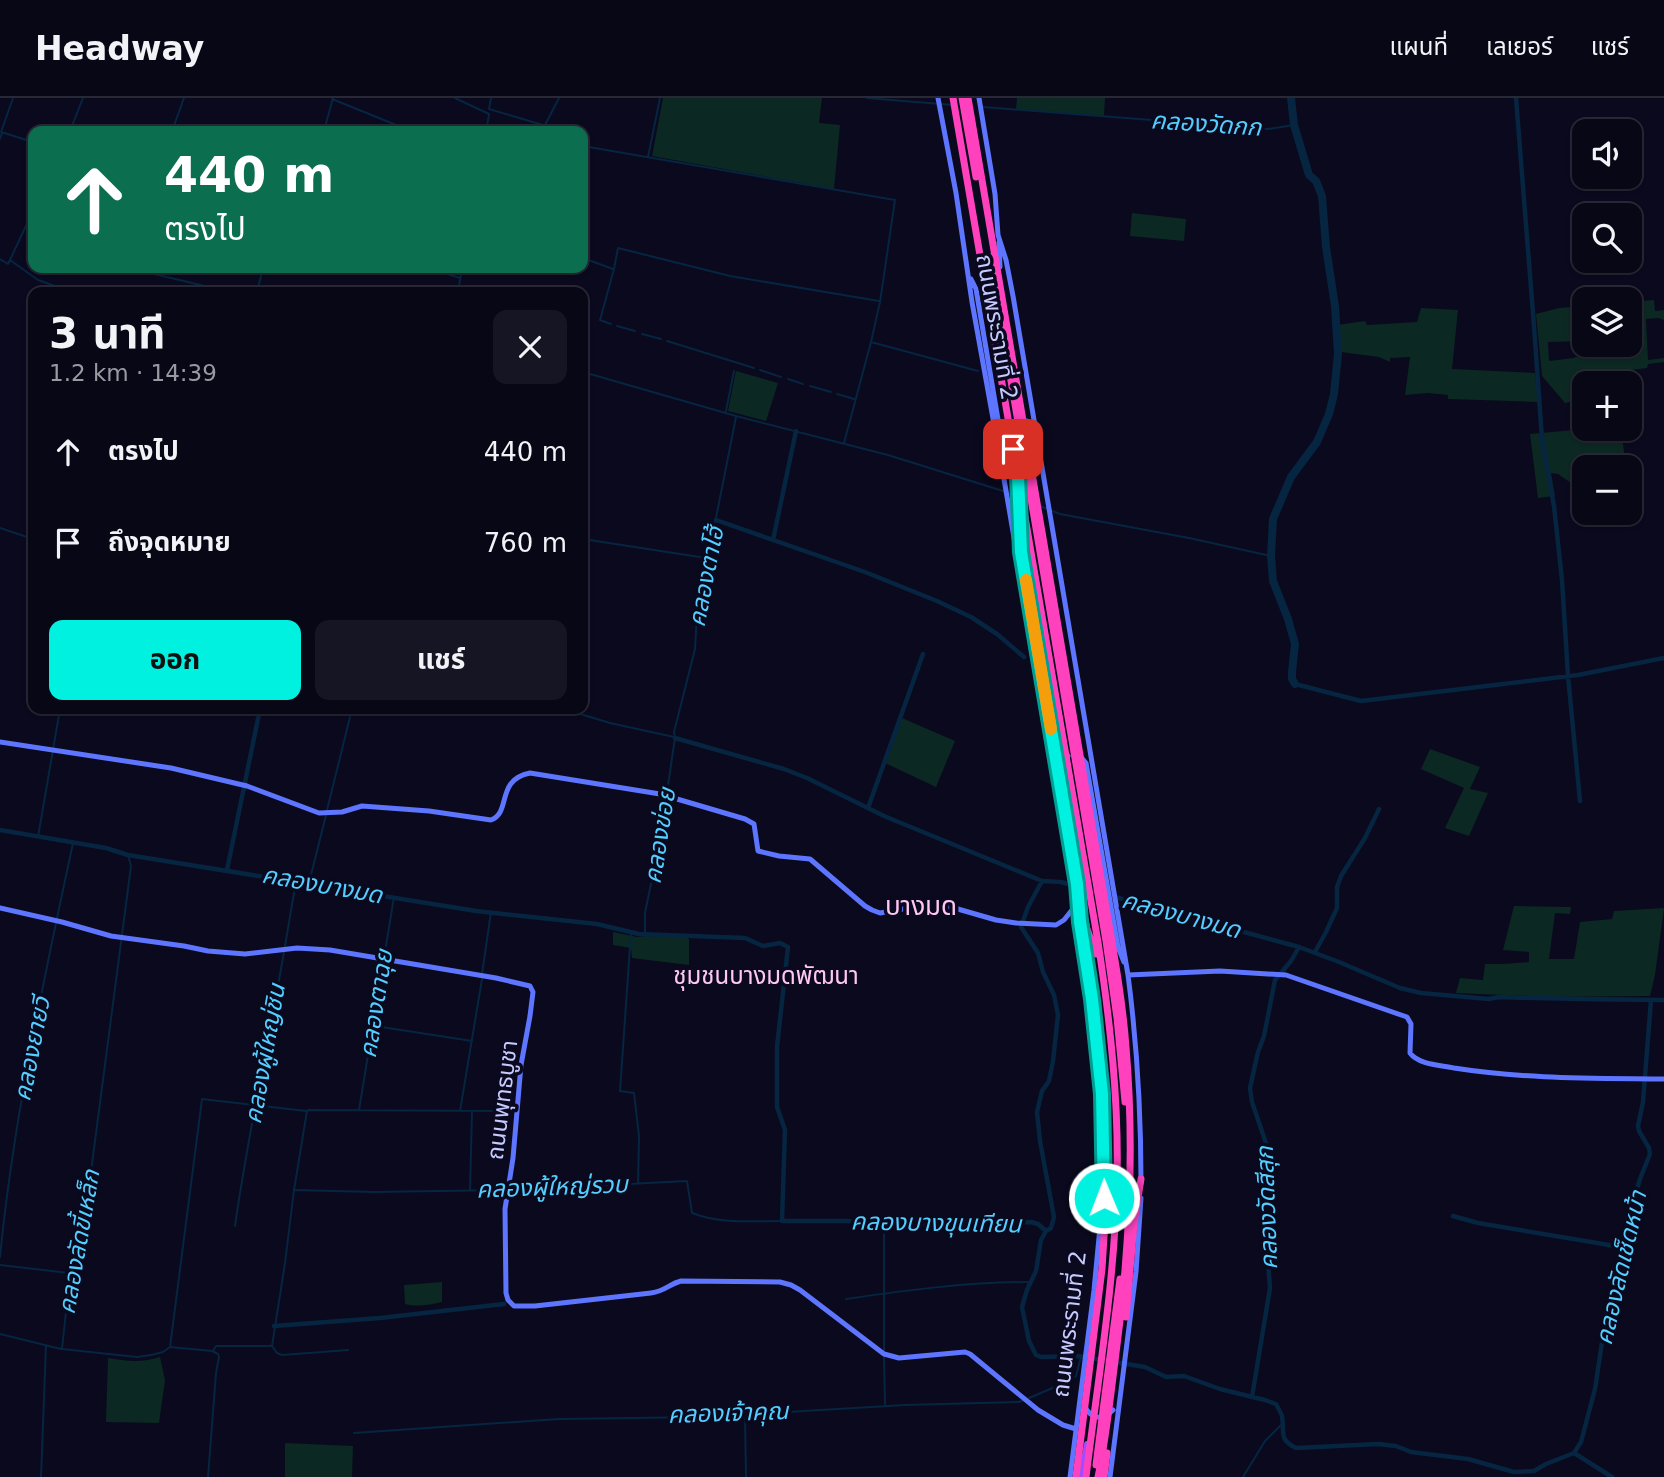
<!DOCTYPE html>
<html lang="th">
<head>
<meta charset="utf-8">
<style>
  body { margin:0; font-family:"DejaVu Sans","Noto Sans Thai",sans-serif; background:#161523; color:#f1f3f6; height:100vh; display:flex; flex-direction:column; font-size:26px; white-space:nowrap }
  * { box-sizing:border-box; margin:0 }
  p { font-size:23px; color:#9899a1 }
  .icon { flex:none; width:38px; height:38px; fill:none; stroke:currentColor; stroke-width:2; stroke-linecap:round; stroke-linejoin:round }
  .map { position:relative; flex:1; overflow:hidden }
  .drawer { position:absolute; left:28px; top:189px; width:560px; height:427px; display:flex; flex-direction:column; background:#080716; border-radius:14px; box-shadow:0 2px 5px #0004,0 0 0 2px #292835 }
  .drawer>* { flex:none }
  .top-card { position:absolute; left:28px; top:28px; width:560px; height:147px; border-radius:14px; box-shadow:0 2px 5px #0004,0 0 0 2px #292835; background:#0b6e4f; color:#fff; overflow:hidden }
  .buttons { position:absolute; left:1572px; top:21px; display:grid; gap:14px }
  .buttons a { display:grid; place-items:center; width:70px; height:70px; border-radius:14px; background:#080716; box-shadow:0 2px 5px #0004,0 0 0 2px #292835; font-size:35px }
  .pin { position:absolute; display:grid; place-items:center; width:60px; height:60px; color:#fff; margin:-30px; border-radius:14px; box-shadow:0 4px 10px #0006 }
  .me { position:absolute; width:77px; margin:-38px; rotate:359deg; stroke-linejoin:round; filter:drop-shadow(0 0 5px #0008) }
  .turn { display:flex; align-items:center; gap:24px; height:147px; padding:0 21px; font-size:32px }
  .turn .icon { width:91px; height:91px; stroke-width:2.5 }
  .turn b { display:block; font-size:49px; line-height:60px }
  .round { display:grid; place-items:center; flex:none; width:74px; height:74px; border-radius:14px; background:#161523 }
  .summary { display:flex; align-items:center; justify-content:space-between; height:119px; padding:0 21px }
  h1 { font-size:42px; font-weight:700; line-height:52px }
  .button { display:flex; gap:14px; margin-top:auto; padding:14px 21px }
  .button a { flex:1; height:80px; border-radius:14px; background:#00f1e0; color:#111; font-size:28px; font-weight:700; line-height:80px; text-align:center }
  .button a+a { background:#161523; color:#f1f3f6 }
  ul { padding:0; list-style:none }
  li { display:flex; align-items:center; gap:21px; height:91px; padding:0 21px }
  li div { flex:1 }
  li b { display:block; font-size:26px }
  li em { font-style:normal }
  header { display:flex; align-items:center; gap:42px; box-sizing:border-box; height:98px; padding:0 35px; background:#080716; border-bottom:2px solid #292835 }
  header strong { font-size:33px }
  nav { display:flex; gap:38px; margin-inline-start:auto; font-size:24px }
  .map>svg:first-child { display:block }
  .green { fill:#0c2823 }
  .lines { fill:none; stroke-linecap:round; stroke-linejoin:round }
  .stream { stroke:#062541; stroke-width:2 }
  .canal { stroke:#062541; stroke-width:4.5 }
  .river { stroke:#062541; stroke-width:8 }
  .secondary { stroke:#5d75ff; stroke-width:5 }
  .primary { stroke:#9e4dff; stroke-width:6 }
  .highway { stroke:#ff41bd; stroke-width:7 }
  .route-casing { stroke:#009d92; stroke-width:18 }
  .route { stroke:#00f1e0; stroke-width:12 }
  .slow { stroke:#f59e0b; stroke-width:12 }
  .labels { text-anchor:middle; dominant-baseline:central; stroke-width:7; stroke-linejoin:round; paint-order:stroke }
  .street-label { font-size:23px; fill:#c6caff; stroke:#0a091e }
  .water-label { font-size:24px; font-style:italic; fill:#54cdff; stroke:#0a091e }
  .neighbourhood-label { font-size:24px; fill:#ffc8f4; stroke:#0a091e }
  .quarter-label { font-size:26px; fill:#ffc8f4; stroke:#0a091e }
</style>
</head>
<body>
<header>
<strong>Headway</strong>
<nav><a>แผนที่</a><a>เลเยอร์</a><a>แชร์</a></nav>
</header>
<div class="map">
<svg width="1664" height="1379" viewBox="0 0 1664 1379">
  <rect width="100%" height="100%" fill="#0a091e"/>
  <!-- green -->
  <path class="green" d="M663,0H822L819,25L840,27L834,91L652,58Z
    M1017,0H1105L1104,18L1016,11Z
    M1132,115L1186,121L1184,143L1130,138Z
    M1654,202L1655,213L1664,212V222L1658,220L1646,221L1648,262L1664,260V264L1648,266L1647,270L1584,278V290L1575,303L1565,305L1542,278L1536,216L1559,210L1584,208V243L1548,244L1549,263L1574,260L1597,247H1629V204Z
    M1421,210L1458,212L1452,271L1535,275L1539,304L1448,301V297L1428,295L1405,297L1410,259L1390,260V264L1379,259L1341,254L1337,227L1365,223L1367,227L1417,224Z
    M736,273L778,285L766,323L728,313Z
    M1584,331H1621L1626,369H1584V388L1577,389L1558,376L1551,375L1555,398L1538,400L1530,336Z
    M902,620L955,643L936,689L885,665Z
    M1430,651L1480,669L1470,691L1488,695L1469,738L1445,730L1464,690L1421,671Z
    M1514,808L1571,809L1570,816L1555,815L1549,861H1574L1580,824L1612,821L1614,813L1664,810L1655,877L1650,898L1553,899L1456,895L1460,880L1483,882L1485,866H1503L1529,864V854L1503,852Z
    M613,834L637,839L646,838L685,839L689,841V867L632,860L631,850L613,847Z
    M442,1184V1204C430,1207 417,1209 405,1206L404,1187Z
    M160,1259L165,1282L159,1325L106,1324L108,1260C126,1263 142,1265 160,1259Z
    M285,1345L353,1348L352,1379H285Z"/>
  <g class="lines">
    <!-- stream -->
    <path class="stream" d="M455,0L489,16
      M867,0L953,7
      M332,1L411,33
      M983,9L1268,31L1294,27
      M489,11L563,33
      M489,11L491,0
      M545,27L559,0
      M70,33L83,0
      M172,33L184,0
      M324,33L333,0
      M486,33L489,17
      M1,34L13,0
      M1,34L33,44
      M0,41L2,35
      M583,48L895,102L880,204L871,244L844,345
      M648,59L660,0
      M583,160L613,171
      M0,161L8,166L33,113
      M10,162L38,182L72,194
      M129,170L230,194
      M428,170L460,180
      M257,194L263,170
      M458,194L462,170
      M611,226L600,222L614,171L618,150L730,178L879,203
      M617,228L635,233
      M642,236L661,241
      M667,243L754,270
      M871,244L978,273
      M760,272L781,279
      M583,274L736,318L888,357L1003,393
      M788,281L803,286
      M810,288L831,294
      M837,296L854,301
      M726,313L734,273
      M1008,395L1019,400
      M1040,408L1060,416L1189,440L1271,458
      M0,430L33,441
      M583,441L706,460
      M564,611L610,625L674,639
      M667,694L675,640L674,634L695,551L697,516L736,319
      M327,712L352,611
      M38,739L60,611
      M128,757L131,768L87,1104L81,1145L70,1176L62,1251L137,1259L151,1257L163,1254L170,1249L212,1253L218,1256L219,1259L216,1275L208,1379
      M309,785L326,717
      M57,820L73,745
      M631,834L620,993L634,995L639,1038L638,1086
      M645,836V815L660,742L666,700
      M285,848L296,783
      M482,876L491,814
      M375,928L472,943
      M359,1012L394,799
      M460,1013L482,881
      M294,1092L374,1094L505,1092
      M470,1092L472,1014
      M511,1092L687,1083L692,1115C720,1126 752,1123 782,1123
      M884,1125V1253
      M235,1128C248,1036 268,946 284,854
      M0,1159C11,1046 33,935 56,825
      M0,1167L69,1175
      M846,1201C907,1192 969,1184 1031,1184
      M0,1236L61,1251
      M272,1248L277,1255L282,1257L348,1252
      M170,1249L202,1001L306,1013
      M213,1253L216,1248H272L285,1165L294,1092L307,1013L308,1012L513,1013
      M884,1259L885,1306
      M1029,1300L1069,1283L1076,1278L1081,1259
      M745,1317L746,1379
      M354,1335L559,1321L703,1319L905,1307L1019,1304L1024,1302
      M41,1379L46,1247
      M1243,1379L1265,1343L1282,1326"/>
    <!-- canal -->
    <path class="canal" d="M1516,0L1534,228L1542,341L1554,408L1562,482L1568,578L1580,703
      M716,422L865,474L937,503L971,519L997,536L1024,559
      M773,442L796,333
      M1295,586L1361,603L1578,577L1664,560
      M675,640L784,671L807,680L884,718L1042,783L1061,784L1100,795
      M868,710L923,556
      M0,732L106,750L128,757L476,813L597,826L639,836L745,840L763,848L780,845L788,849L777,949V1009L785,1032L782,1123H846L920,1126L1031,1124L1038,1126L1046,1133L1041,1142L1036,1173L1027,1192L1022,1209L1029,1243L1036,1257L1041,1259L1078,1258L1145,1269L1166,1279L1184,1278L1220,1291L1265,1302L1276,1306C1278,1310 1281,1315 1282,1318C1285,1335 1278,1341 1296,1350L1378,1346L1396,1348L1411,1354L1468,1361L1514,1374L1534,1373L1546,1366L1574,1355
      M227,772L260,611
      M1042,783L1028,809L1021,829L1038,855L1043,874L1054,897L1058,917L1053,963L1049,983L1042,993L1037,1014L1040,1043L1054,1119L1051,1130L1046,1133
      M1115,799L1299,849L1339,864L1400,890L1421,895L1489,901L1499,899C1554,901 1609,902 1664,902
      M1315,854L1326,834L1337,810V789L1341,778L1365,740L1379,711
      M1453,1118L1478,1125L1621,1149
      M274,1228L380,1220L504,1206
      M1252,1299L1270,1190L1263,1098L1270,1057L1252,1004L1250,990L1258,954L1264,938L1275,882L1291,863L1299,849
      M1574,1355L1581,1344L1595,1291L1607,1211L1626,1129L1640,1081L1650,1056L1649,1050L1639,1033L1638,1028L1643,1004L1651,902
      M1574,1355L1612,1379"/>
    <!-- river -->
    <path class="river" d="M1291,0L1294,27L1309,77L1316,83L1322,98L1326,149L1335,208L1338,256L1334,296L1329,316L1317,344L1291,379L1273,421L1271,458L1273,483L1288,521L1295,546L1292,574V581L1295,586"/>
    <!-- secondary -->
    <path class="secondary" d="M938,0L956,95L972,204L1005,387L1084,850C1096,925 1105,1001 1103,1077
      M979,0L995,96L998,137L1006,162L1013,198L1128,877C1137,946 1141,1015 1141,1084
      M999,144L1000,169
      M971,181L976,191L1005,363C1008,368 1012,372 1018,372C1041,372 1029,336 1027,323
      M0,644L171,670L247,688L319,715L342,714L362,708L429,713L491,722C512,714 495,682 530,675L660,696L745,721L754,726L758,753L779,758L810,761L865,808L872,812L880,815L937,805L996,822L1016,825L1056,827L1064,822L1076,807
      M1068,658L1063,661L1057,669L1078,788
      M1081,659L1086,665L1118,849L1124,864
      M0,810L62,824L111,838L184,848L208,853L245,856L297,850L330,852L496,880L530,888L533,894L530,918L521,967L513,1060L505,1111L506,1195L508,1202L514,1208H535L651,1195C666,1193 669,1186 681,1183L780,1184L791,1187L800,1192L884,1256L899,1260L965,1254L970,1256L1038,1312L1063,1327L1076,1331
      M1128,877L1220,873L1286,877L1407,919L1411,926L1410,955C1419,967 1440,967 1454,970C1524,981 1594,980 1664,981
      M1085,1309C1092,1322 1103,1322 1113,1312
      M1070,1379L1094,1192L1102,1108
      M1110,1379L1136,1174L1141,1100"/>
    <!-- primary -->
    <path class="primary" d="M1081,1379L1087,1346"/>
    <!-- highway -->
    <path class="highway" d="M953,0L1098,844C1110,923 1119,1002 1117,1083C1115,1182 1098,1281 1086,1379
      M962,0L976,79
      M968,0L1102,786C1111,840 1122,895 1126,949C1135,1054 1129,1160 1115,1263C1110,1302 1106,1341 1098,1379
      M990,159L1106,843L1117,920L1125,1004
      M1019,404L1021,454L1057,669
      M1077,786L1087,831L1096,856
      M1107,1111L1114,1082
      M1126,1219L1134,1125L1141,1081
      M1096,1367L1120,1181
      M1076,1379L1102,1171L1105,1122L1103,1076
      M1104,1379L1107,1355"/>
  </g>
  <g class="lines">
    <defs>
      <path id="route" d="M1013,351L1018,377L1021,454L1077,786L1080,824L1092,901L1102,996L1104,1100"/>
    </defs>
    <!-- route casing -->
    <use href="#route" class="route-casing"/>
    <!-- route -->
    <use href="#route" class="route"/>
    <!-- slow -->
    <path class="slow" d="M1026,482L1051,631"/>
  </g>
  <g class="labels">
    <!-- street labels -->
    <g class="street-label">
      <text transform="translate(997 229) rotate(80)">ถนนพระรามที่ 2</text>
      <text transform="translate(502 1002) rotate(-83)">ถนนพุทธบูชา</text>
      <text transform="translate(1069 1226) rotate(-83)">ถนนพระรามที่ 2</text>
    </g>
    <!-- water labels -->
    <g class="water-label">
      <text transform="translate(1206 26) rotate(4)">คลองวัดกก</text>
      <text transform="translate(706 479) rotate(-79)">คลองตาโฮ้</text>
      <text transform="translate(660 738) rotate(-81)">คลองข่อย</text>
      <text transform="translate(322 787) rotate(10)">คลองบางมด</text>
      <text transform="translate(1181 817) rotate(15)">คลองบางมด</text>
      <text transform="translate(376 906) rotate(-81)">คลองตาฉุย</text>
      <text transform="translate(32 951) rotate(-79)">คลองยายวี</text>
      <text transform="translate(265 956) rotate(-80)">คลองผู้ใหญ่ชิน</text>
      <text transform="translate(552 1089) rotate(-2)">คลองผู้ใหญ่รวบ</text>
      <text transform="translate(1267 1110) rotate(-92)">คลองวัดสีสุก</text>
      <text transform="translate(936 1125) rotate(1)">คลองบางขุนเทียน</text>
      <text transform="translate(79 1144) rotate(-80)">คลองลัดขี้เหล็ก</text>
      <text transform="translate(1621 1170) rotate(-77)">คลองลัดเช็ดหน้า</text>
      <text transform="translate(728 1315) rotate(-2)">คลองเจ้าคุณ</text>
    </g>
    <!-- neighbourhood labels -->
    <g class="neighbourhood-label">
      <text x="766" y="878">ชุมชนบางมดพัฒนา</text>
    </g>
    <!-- quarter labels -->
    <g class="quarter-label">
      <text x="921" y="808">บางมด</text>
    </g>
  </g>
</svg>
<div class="buttons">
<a><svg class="icon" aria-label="sound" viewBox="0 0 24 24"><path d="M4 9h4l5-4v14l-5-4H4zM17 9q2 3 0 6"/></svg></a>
<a><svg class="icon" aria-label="search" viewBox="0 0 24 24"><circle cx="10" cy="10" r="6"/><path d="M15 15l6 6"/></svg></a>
<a><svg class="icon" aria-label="layers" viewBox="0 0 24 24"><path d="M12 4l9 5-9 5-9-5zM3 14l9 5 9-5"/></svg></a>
<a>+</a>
<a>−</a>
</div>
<div class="pin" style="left:1013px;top:351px;background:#d93025"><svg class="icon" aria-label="arrive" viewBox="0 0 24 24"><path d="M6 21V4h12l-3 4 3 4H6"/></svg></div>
<svg class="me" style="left:1104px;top:1100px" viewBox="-20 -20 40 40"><circle r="17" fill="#00f1e0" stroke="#fff" stroke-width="3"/><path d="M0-11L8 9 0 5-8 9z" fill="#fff"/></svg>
<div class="top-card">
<div class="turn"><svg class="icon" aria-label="ahead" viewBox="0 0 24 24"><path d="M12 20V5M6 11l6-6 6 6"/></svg><div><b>440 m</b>ตรงไป</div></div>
</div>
<section class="drawer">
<div class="summary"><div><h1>3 นาที</h1><p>1.2 km · 14:39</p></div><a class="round"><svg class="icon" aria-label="close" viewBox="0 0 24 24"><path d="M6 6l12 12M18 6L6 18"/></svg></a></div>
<ul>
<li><svg class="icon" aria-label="ahead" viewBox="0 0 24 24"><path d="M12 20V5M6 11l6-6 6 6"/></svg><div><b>ตรงไป</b></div><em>440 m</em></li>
<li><svg class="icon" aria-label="arrive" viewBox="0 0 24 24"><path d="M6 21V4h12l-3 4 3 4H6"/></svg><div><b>ถึงจุดหมาย</b></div><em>760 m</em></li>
</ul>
<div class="button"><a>ออก</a><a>แชร์</a></div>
</section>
</div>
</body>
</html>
